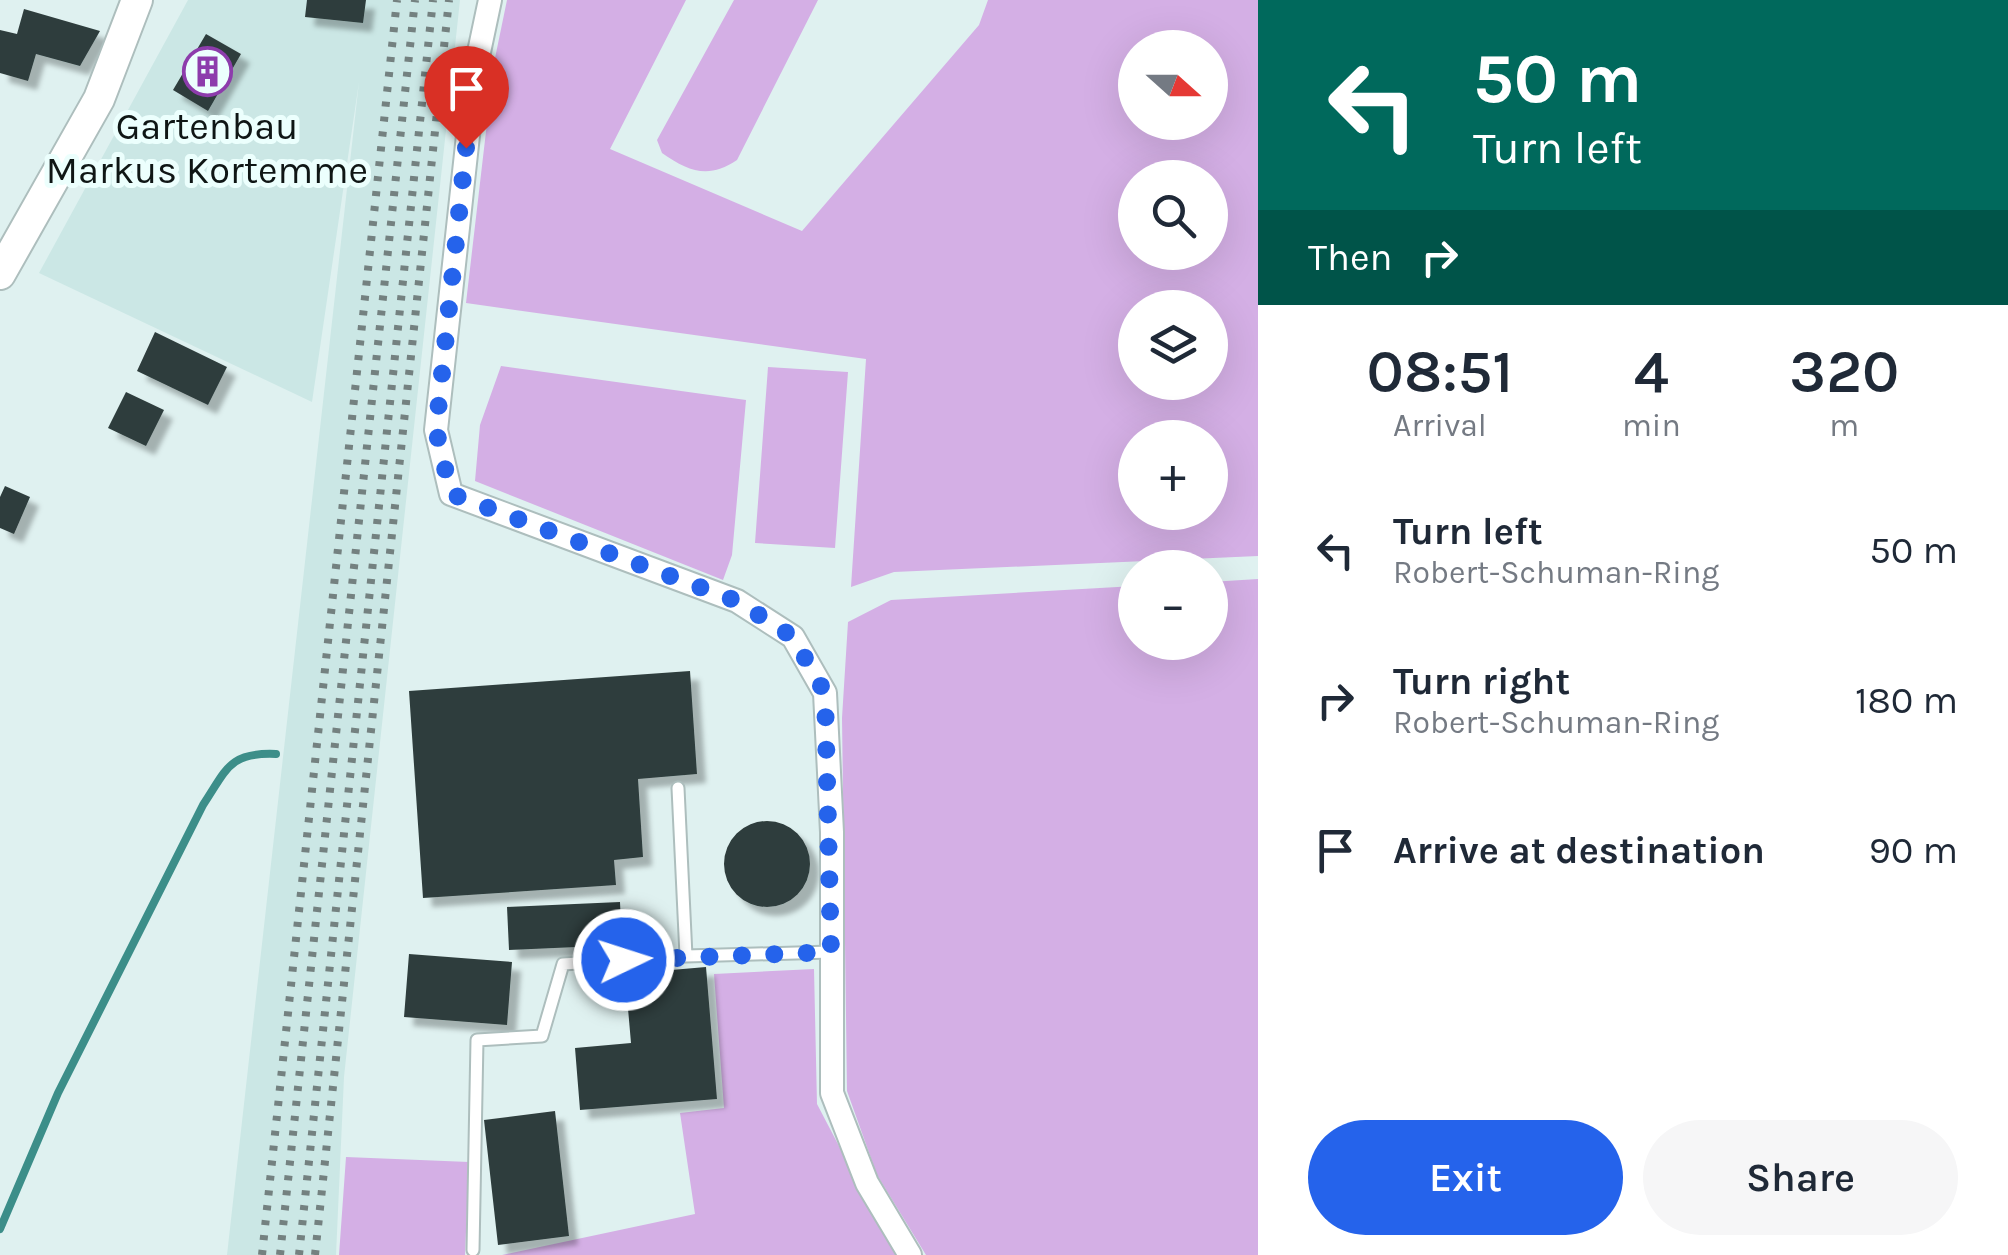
<!DOCTYPE html>
<html lang="en">
<head>
<meta charset="utf-8">
<style>
  body { margin:0; font-family:Karla,sans-serif; background:#f6f6f7; color:#1f2937; height:100vh; display:flex; flex-direction:column; font-size:38px; white-space:nowrap }
  * { box-sizing:border-box; margin:0 }
  p { font-size:32px; color:#747a83 }
  .icon { flex:none; width:55px; height:55px; fill:none; stroke:currentColor; stroke-width:2; stroke-linecap:round; stroke-linejoin:round }
  .map { position:relative; flex:1; overflow:hidden }
  .side { display:flex; flex-direction:column; background:#fff; width:750px }
  .side>* { flex:none }
  .top-card { background:#00695c; color:#fff; overflow:hidden }
  .needle { width:65px; rotate:111deg }
  .fabs { position:absolute; left:1118px; top:30px; display:grid; gap:20px }
  .fabs a { display:grid; place-items:center; width:110px; height:110px; border-radius:50%; background:#fff; box-shadow:0 10px 40px #0002; font-size:50px }
  .pin { position:absolute; display:grid; place-items:center; width:85px; height:85px; color:#fff; margin:-102px -42px; border-radius:50% 50% 50% 0; rotate:-45deg; box-shadow:0 0 10px #0007 }
  .pin .icon { rotate:45deg }
  .me { position:absolute; width:110px; margin:-55px; rotate:86deg; stroke-linejoin:round; filter:drop-shadow(0 0 8px #0008) }
  .turn { display:flex; align-items:center; gap:35px; height:210px; padding:0 50px; font-size:45px }
  .turn .icon { width:130px; height:130px; stroke-width:2.5 }
  .turn b { display:block; font-size:70px; line-height:85px }
  .then { display:flex; align-items:center; height:95px; padding:0 50px; background:#0003; gap:20px; font-size:38px }
  .eta { display:flex; justify-content:space-evenly; align-items:center; height:170px; text-align:center }
  .eta b { font-size:60px; font-weight:600; line-height:70px }
  .button { display:flex; gap:20px; margin-top:auto; padding:20px 50px }
  .button a { flex:1; height:115px; border-radius:60px; background:#2563eb; color:#fff; font-size:40px; font-weight:600; line-height:115px; text-align:center }
  .button a+a { background:#f6f6f7; color:#1f2937 }
  ul { padding:0; list-style:none }
  li { display:flex; align-items:center; gap:30px; height:150px; padding:0 50px }
  li div { flex:1 }
  li b { display:block; font-size:38px }
  li em { font-style:normal }
  main { display:flex; flex:1; min-height:0 }
  .map>svg:first-child { display:block }
  .built { fill:#cbe7e5 }
  .green { fill:#d4afe5; fill-rule:evenodd }
  .lines { fill:none; stroke-linecap:round; stroke-linejoin:round }
  .stream { stroke:#3c8e89; stroke-width:8 }
  .building { fill:#2f3e3d; filter:url(#shadow) }
  .lane-casing { stroke:#adbebd; stroke-width:15 }
  .street-casing { stroke:#adbebd; stroke-width:26 }
  .secondary-casing { stroke:#adbebd; stroke-width:34 }
  .lane { stroke:#fff; stroke-width:11 }
  .street { stroke:#fff; stroke-width:22 }
  .secondary { stroke:#fff; stroke-width:30 }
  .rail { stroke:#748180; stroke-width:8; stroke-dasharray:5 10; stroke-linecap:butt }
  .route { stroke:#2563eb; stroke-width:18; stroke-dasharray:0 32.4 }
  .labels { text-anchor:middle; dominant-baseline:central; stroke-width:10; stroke-linejoin:round; paint-order:stroke }
  .poi-label { font-size:38px; fill:#0f1615; stroke:#ecfffd }
</style>
</head>
<body>
<main>
<div class="map">
<svg width="1258" height="1255" viewBox="0 0 1258 1255">
  <defs>
    <filter id="shadow"><feDropShadow dx="9" dy="9" stdDeviation="2.5" flood-color="#0004"/></filter>
  </defs>
  <rect width="100%" height="100%" fill="#dff1f0"/>
  <!-- built -->
  <path class="built" d="M188,0H460L344,1077L336,1255H227L359,82L312,402L39,273Z"/>
  <!-- green -->
  <path class="green" d="M507,0H686L610,149L802,231L979,25L988,0H1258V556L894,572L851,587L866,359L466,303L494,63ZM1135,48H1210V122H1135ZM1135,178H1210V252H1135ZM1135,308H1210V382H1135ZM1135,438H1210V512H1135Z
    M734,0H818L737,160C709,179 689,172 662,153L657,140Z
    M501,366L746,400L732,555L723,580L475,481L480,425Z
    M768,367L848,372L835,548L755,543Z
    M1258,579V1255H926L877,1175L847,1091L842,718L848,622L891,600L1135,586V642H1210V582Z
    M814,969L817,1104L896,1255H502L695,1214L680,1113L724,1108L714,974Z
    M346,1157L469,1162L465,1255H339Z"/>
  <g class="lines">
    <!-- stream -->
    <path class="stream" d="M0,1229L58,1093L203,805C227,769 229,752 276,754"/>
  </g>
  <!-- building -->
  <path class="building" d="M307,0H366L363,23L305,17Z
    M24,9L100,31L80,66L36,54L28,81L0,73V30L17,34Z
    M206,34L241,54L208,111L173,90Z
    M155,332L227,367L208,405L137,371Z
    M126,392L164,410L146,446L108,428Z
    M5,486L30,497L14,534L0,528V497Z
    M690,671L697,774L638,779L643,857L614,860L616,885L423,898L409,691Z
    M724 864a43 43 0 1 1 86 0a43 43 0 1 1-86 0Z
    M620,902L622,945L509,950L507,907Z
    M409,954L512,962L507,1025L404,1017Z
    M706,967L717,1099L580,1110L575,1048L631,1043L625,974Z
    M555,1111L569,1236L498,1245L484,1120Z"/>
  <g class="lines">
    <defs>
      <path id="lane" d="M678,788L686,956L831,952
        M473,1250L477,1040L542,1036L563,964L686,956"/>
      <path id="street" d="M490,0L475,71L436,430L451,494L737,601L793,637L825,693L832,832V1093L867,1183L910,1255"/>
      <path id="secondary" d="M0,274L99,99L137,0"/>
    </defs>
    <!-- lane casing -->
    <use href="#lane" class="lane-casing"/>
    <!-- street casing -->
    <use href="#street" class="street-casing"/>
    <!-- secondary casing -->
    <use href="#secondary" class="secondary-casing"/>
    <!-- lane -->
    <use href="#lane" class="lane"/>
    <!-- street -->
    <use href="#street" class="street"/>
    <!-- secondary -->
    <use href="#secondary" class="secondary"/>
    <!-- rail -->
    <path class="rail" d="M262,1255L397,0
      M280,1255L415,0
      M299,1255L433,0
      M315,1255L449,0"/>
  </g>
  <g class="lines">
    <!-- route -->
    <path class="route" d="M466,148L436,430L451,494L737,601L793,637L825,693L831,952L624,960"/>
  </g>
  <!-- icons -->
  <defs>
    <symbol id="building-ring" viewBox="-11 -11 22 22"><circle r="9.5" fill="#ecfffd" stroke="#8d3cac" stroke-width="1.5"/><path d="M-4-6H4V6H1V3H-1V6H-4ZM-2.5-4.3h1.7v1.8h-1.7ZM.8-4.3h1.7v1.8H.8ZM-2.5-1h1.7V.8h-1.7ZM.8-1h1.7V.8H.8Z" fill="#8d3cac"/></symbol>
  </defs>
  <g fill-rule="evenodd">
    <use href="#building-ring" x="180" y="44" width="55" height="55"/>
  </g>
  <g class="labels">
    <!-- poi labels -->
    <g class="poi-label">
      <text x="207" y="126">Gartenbau<tspan x="207" dy="44">Markus Kortemme</tspan></text>
    </g>
  </g>
</svg>
<div class="fabs">
<a><svg class="needle" viewBox="-14 -14 28 28"><path d="M0-13l5 13h-10z" fill="#e53935"/><path d="M0 13l5-13h-10z" fill="#747a83"/></svg></a>
<a><svg class="icon" aria-label="search" viewBox="0 0 24 24"><circle cx="10" cy="10" r="6"/><path d="M15 15l6 6"/></svg></a>
<a><svg class="icon" aria-label="layers" viewBox="0 0 24 24"><path d="M12 4l9 5-9 5-9-5zM3 14l9 5 9-5"/></svg></a>
<a>+</a>
<a>−</a>
</div>
<div class="pin" style="left:466px;top:148px;background:#d93025"><svg class="icon" aria-label="arrive" viewBox="0 0 24 24"><path d="M6 21V4h12l-3 4 3 4H6"/></svg></div>
<svg class="me" style="left:624px;top:960px" viewBox="-20 -20 40 40"><circle r="17" fill="#2563eb" stroke="#fff" stroke-width="3"/><path d="M0-11L8 9 0 5-8 9z" fill="#fff"/></svg>
</div>
<section class="side">
<div class="top-card">
<div class="turn"><svg class="icon" aria-label="left" viewBox="0 0 24 24"><path d="M17 20v-9H6M10 6l-5 5 5 5"/></svg><div><b>50 m</b>Turn left</div></div>
<div class="then">Then<svg class="icon" aria-label="right" viewBox="0 0 24 24"><path d="M7 20v-9h11M14 6l5 5-5 5"/></svg></div>
</div>
<div class="eta">
<div><b>08:51</b><p>Arrival</p></div>
<div><b>4</b><p>min</p></div>
<div><b>320</b><p>m</p></div>
</div>
<ul>
<li><svg class="icon" aria-label="left" viewBox="0 0 24 24"><path d="M17 20v-9H6M10 6l-5 5 5 5"/></svg><div><b>Turn left</b><p>Robert-Schuman-Ring</p></div><em>50 m</em></li>
<li><svg class="icon" aria-label="right" viewBox="0 0 24 24"><path d="M7 20v-9h11M14 6l5 5-5 5"/></svg><div><b>Turn right</b><p>Robert-Schuman-Ring</p></div><em>180 m</em></li>
<li><svg class="icon" aria-label="arrive" viewBox="0 0 24 24"><path d="M6 21V4h12l-3 4 3 4H6"/></svg><div><b>Arrive at destination</b></div><em>90 m</em></li>
</ul>
<div class="button"><a>Exit</a><a>Share</a></div>
</section>
</main>
</body>
</html>
